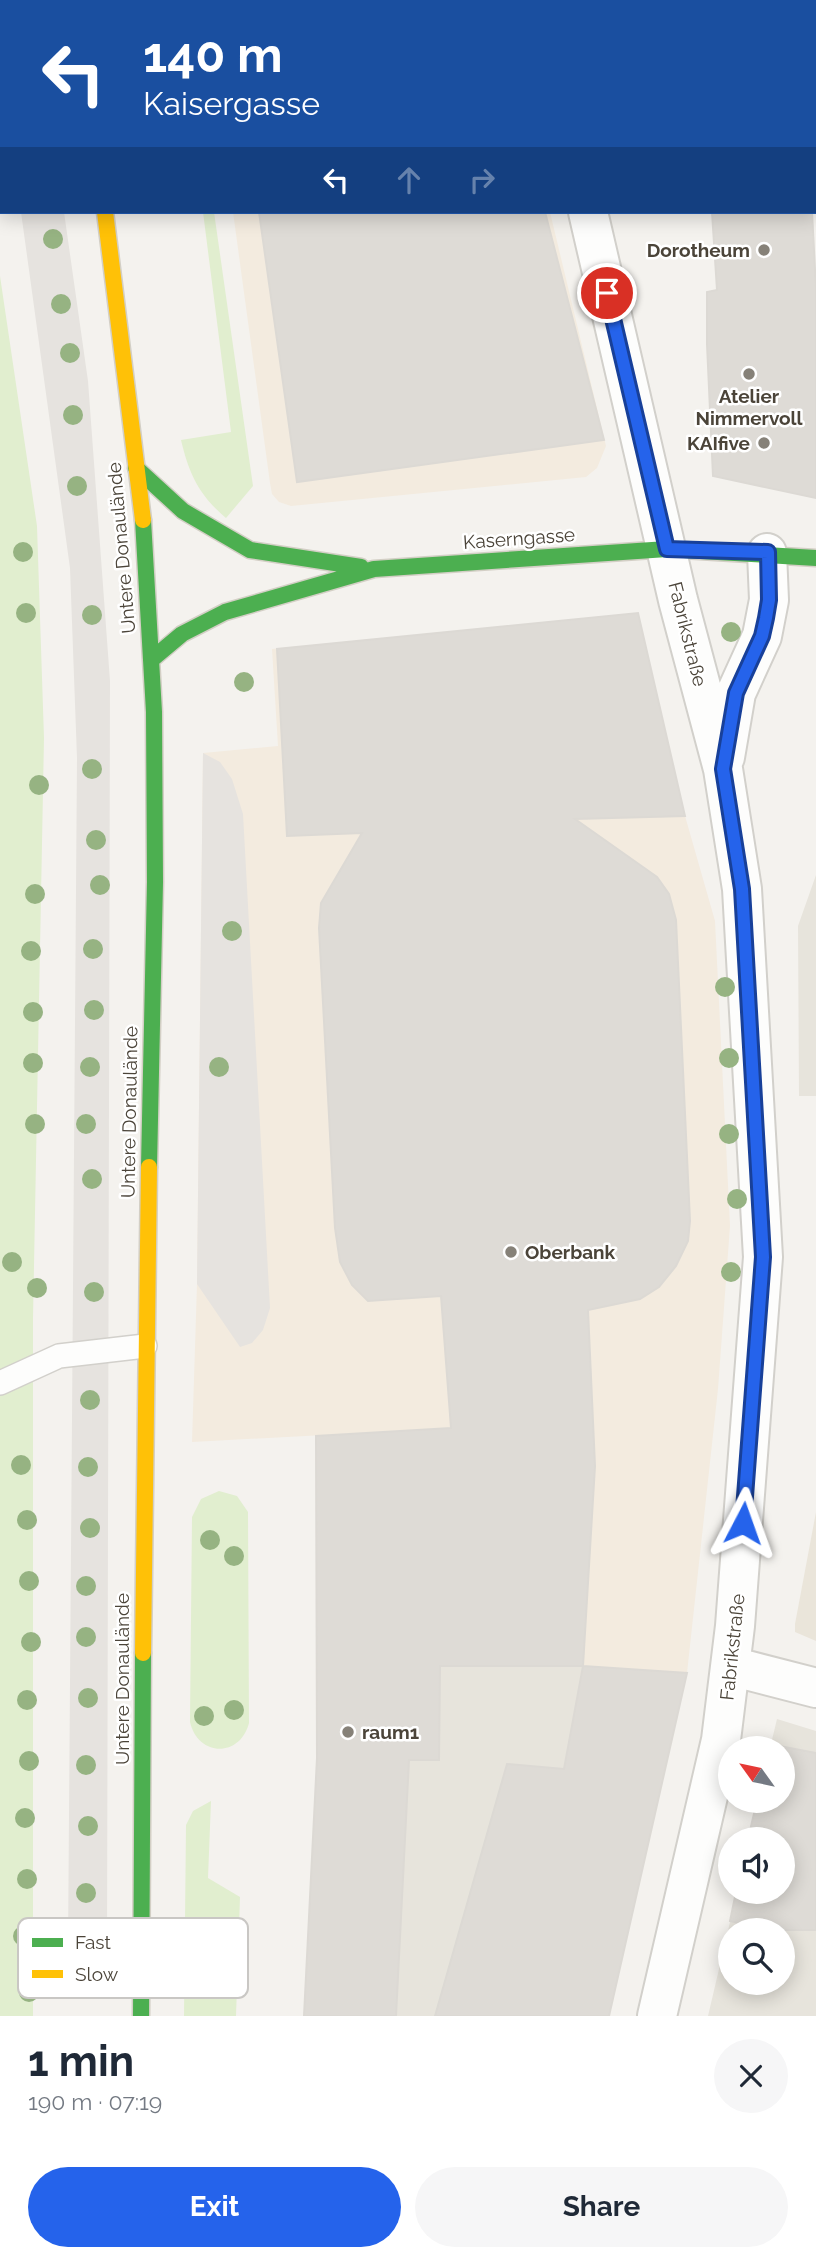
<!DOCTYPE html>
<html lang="en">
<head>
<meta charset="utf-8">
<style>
  body { margin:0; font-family:Raleway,sans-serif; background:#f6f6f7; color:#1f2937; height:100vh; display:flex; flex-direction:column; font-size:26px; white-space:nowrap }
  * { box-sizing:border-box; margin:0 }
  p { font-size:23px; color:#747a83 }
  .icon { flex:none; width:38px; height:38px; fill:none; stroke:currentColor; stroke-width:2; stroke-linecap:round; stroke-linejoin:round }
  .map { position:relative; height:2016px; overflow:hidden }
  .details { display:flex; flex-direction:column; background:#fff; flex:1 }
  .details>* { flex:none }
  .guide { position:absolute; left:0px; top:0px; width:817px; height:214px; box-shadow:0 4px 18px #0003; background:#1a4fa0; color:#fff; overflow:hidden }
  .needle { width:46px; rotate:303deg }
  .tools { position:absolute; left:718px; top:1736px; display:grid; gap:14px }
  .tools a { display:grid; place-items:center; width:77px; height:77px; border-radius:50%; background:#fff; box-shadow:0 4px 18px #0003; font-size:35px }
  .pin { position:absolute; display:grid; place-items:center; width:60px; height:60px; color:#fff; margin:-30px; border:4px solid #fff; border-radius:50%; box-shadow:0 2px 7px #0007 }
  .me { position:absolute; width:77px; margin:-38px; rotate:4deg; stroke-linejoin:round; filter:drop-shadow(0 0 5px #0008) }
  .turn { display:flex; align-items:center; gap:24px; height:147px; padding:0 28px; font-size:32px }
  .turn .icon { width:91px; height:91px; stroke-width:2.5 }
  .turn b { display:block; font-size:49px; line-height:60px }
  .lanes { display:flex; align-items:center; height:66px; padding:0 28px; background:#0003; justify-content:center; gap:35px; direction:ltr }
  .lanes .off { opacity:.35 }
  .round { display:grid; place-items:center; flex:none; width:74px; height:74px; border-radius:37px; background:#f6f6f7 }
  .overview { display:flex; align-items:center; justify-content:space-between; height:119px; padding:0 28px }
  h1 { font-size:42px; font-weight:700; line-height:52px }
  .cta { display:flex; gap:14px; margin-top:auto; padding:14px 28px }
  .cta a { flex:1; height:80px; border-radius:42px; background:#2563eb; color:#fff; font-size:28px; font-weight:700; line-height:80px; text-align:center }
  .cta a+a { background:#f6f6f7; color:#1f2937 }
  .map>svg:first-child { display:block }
  .residential { fill:#e7e4dc; fill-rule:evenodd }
  .commercial { fill:#f3ebdf }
  .education { fill:#eae5da }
  .green { fill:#e1eecf }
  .parking { fill:#e6e3df }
  .building { fill:#dedbd6; stroke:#dcd9d4; stroke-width:2 }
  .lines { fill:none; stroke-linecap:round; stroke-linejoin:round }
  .lane-casing { stroke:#d2d0cb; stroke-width:26 }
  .street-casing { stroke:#d2d0cb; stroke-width:42 }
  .fast-casing { stroke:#d3cfc5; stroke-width:19 }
  .slow-casing { stroke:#d3cfc5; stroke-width:19 }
  .lane { stroke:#fdfdfc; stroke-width:23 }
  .street { stroke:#fdfdfc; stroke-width:38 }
  .fast { stroke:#4caf50; stroke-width:16 }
  .slow { stroke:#ffc107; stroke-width:16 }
  .tree { fill:#96b382 }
  .route-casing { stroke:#184099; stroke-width:18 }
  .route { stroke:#2563eb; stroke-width:12 }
  .poi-dot { fill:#868178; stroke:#fff; stroke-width:2.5 }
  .labels { text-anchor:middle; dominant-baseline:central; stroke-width:5; stroke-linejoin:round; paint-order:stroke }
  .poi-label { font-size:19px; font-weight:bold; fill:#4b4439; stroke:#fff; text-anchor:end }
  .street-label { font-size:19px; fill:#4b4439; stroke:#fff }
  .key { fill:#fff; stroke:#c9c7c4; stroke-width:2 }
  .key-label { font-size:19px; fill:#4b4439 }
</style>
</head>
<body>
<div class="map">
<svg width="816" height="2016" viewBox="0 0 816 2016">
  <rect width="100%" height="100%" fill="#f4f2ee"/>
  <!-- residential -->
  <path class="residential" d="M816,875V1096H799L798,926Z
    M318,1664L583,1666L687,1673L609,2016H304L317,1759Z
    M777,1719L816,1731V2016H708L737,1892H782V1839H749L758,1801H782V1748H770ZM730,1930H782V1983H730Z"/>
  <!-- commercial -->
  <path class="commercial" d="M205,0H499V2H205Z
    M233,212H550L606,446L597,468L586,477L291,506L279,502L272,494L270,483Z
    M638,613L685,816L715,921L730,1226L718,1389L687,1673L583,1666H440L437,1429L192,1442L197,1284L203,753L278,746L272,649Z"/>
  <!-- education -->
  <path class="education" d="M816,1512V1641L795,1632V1624Z"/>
  <!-- green -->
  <path class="green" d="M203,212H214L253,486L226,518C199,495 189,474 181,440L231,432Z
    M0,276L37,526L44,738L33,1319V2016H0Z
    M219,1491L237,1496L248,1512L249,1723C240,1758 198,1757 190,1722L192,1517L201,1499Z
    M211,1801L208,1878L240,1897L236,2016H184L186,1825L193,1811Z"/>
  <!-- parking -->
  <path class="parking" d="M21,212H64L88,381L110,681L107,1949L68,1948L77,758L70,568Z
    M203,753L220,762L232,779L243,814L270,1308L263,1330L252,1343L240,1347L197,1284Z"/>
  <!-- building -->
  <path class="building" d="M259,212H545L604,440L297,482Z
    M712,212H812L816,288V498L713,476L707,344V292L717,290Z
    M638,613L685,816L575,819L657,877L669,894L676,920L690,1221L688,1241L676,1266L659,1287L640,1299L588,1310L595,1466L583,1666H440L439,1760H409L396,2016H304L317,1758L316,1436L451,1428L441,1296L368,1301L352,1285L340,1262L335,1228L319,928L321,903L362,833L287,836L277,649Z
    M583,1666L687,1673L609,2016H435L507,1764L564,1769Z
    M769,1744L816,1753V1930H769L730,1921L736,1892H782V1839H748L757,1801H782V1748H768Z"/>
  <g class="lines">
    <defs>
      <path id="lane" d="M0,1383L59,1356L145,1346"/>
      <path id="street" d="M537,0L538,2
        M588,212L678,600L723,769L742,889L763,1257L735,1626L721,1740L657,2016
        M725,757L736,693L762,636L769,600L767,553
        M731,1666L816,1688"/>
      <path id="fast" d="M79,0V2
        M136,468L183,511L250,550L361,567
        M143,520L154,712L155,882L149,1167
        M151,660L182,634L225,612L374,569L667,549L816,558
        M141,2016L143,1653"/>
      <path id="slow" d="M105,212L143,520
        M143,1653L149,1167"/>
    </defs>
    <!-- lane casing -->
    <use href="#lane" class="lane-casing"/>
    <!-- street casing -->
    <use href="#street" class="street-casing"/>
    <!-- fast casing -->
    <use href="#fast" class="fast-casing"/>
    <!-- slow casing -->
    <use href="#slow" class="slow-casing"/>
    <!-- lane -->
    <use href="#lane" class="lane"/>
    <!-- street -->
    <use href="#street" class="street"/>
    <!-- fast -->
    <use href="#fast" class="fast"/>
    <!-- slow -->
    <use href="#slow" class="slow"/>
  </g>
  <!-- trees -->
  <g class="tree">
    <circle cx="53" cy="239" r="10"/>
    <circle cx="61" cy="304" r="10"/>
    <circle cx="70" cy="353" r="10"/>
    <circle cx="73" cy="415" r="10"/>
    <circle cx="77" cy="486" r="10"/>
    <circle cx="23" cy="552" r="10"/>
    <circle cx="26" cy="613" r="10"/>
    <circle cx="92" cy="615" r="10"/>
    <circle cx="731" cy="632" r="10"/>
    <circle cx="244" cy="682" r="10"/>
    <circle cx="92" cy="769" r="10"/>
    <circle cx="39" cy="785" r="10"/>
    <circle cx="96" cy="840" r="10"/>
    <circle cx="100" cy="885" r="10"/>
    <circle cx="35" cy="894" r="10"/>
    <circle cx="232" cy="931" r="10"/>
    <circle cx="93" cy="949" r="10"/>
    <circle cx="31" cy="951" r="10"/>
    <circle cx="725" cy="987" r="10"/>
    <circle cx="94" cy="1010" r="10"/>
    <circle cx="33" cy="1012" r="10"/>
    <circle cx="729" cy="1058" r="10"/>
    <circle cx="33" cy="1063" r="10"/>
    <circle cx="90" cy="1067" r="10"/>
    <circle cx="219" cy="1067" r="10"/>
    <circle cx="35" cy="1124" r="10"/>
    <circle cx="86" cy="1124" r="10"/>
    <circle cx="729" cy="1134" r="10"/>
    <circle cx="92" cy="1179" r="10"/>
    <circle cx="737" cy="1199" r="10"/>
    <circle cx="12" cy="1262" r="10"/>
    <circle cx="731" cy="1272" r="10"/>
    <circle cx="37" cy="1288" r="10"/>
    <circle cx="94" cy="1292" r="10"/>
    <circle cx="90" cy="1400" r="10"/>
    <circle cx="21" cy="1465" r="10"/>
    <circle cx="88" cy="1467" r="10"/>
    <circle cx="27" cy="1520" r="10"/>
    <circle cx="90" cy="1528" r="10"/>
    <circle cx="210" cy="1540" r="10"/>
    <circle cx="234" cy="1556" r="10"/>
    <circle cx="29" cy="1581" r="10"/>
    <circle cx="86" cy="1586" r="10"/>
    <circle cx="86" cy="1637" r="10"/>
    <circle cx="31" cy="1642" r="10"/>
    <circle cx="88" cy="1698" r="10"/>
    <circle cx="27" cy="1700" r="10"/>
    <circle cx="234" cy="1710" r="10"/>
    <circle cx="204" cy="1716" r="10"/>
    <circle cx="29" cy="1761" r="10"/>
    <circle cx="86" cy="1765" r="10"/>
    <circle cx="25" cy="1818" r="10"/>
    <circle cx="88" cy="1826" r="10"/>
    <circle cx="27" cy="1879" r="10"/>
    <circle cx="86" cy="1893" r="10"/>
    <circle cx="23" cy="1936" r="10"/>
    <circle cx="29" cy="1992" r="10"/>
  </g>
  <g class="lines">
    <defs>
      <path id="route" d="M607,293L667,549L768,552L769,600L766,618L762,636L736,693L723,769L742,889L763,1257L743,1523"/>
    </defs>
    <!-- route casing -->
    <use href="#route" class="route-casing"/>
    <!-- route -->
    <use href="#route" class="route"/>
  </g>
  <!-- markers -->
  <g class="poi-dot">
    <circle cx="764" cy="250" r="7"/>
    <circle cx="749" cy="374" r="7"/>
    <circle cx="764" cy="443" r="7"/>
    <circle cx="511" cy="1252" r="7"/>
    <circle cx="348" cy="1732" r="7"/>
  </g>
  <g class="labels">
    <!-- poi labels -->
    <g class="poi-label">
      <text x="750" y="250">Dorotheum</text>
      <text x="749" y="396" text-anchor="middle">Atelier<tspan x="749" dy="22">Nimmervoll</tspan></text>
      <text x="750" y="443">KAIfive</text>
      <text x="525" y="1252" text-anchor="start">Oberbank</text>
      <text x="362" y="1732" text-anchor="start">raum1</text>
    </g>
    <!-- street labels -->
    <g class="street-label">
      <text transform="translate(519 538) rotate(-4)">Kaserngasse</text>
      <text transform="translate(121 548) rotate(-95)">Untere Donaulände</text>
      <text transform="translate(688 634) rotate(76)">Fabrikstraße</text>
      <text transform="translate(129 1112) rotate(-89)">Untere Donaulände</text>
      <text transform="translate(732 1647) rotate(-84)">Fabrikstraße</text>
      <text transform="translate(122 1679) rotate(-90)">Untere Donaulände</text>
    </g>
  </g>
  <!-- legend -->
  <rect x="18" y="1918" width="230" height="80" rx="10" class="key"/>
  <rect x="32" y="1938" width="31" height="9" fill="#4caf50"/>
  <rect x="32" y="1970" width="31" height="8" fill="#ffc107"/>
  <g class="key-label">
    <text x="75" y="1949">Fast</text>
    <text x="75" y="1981">Slow</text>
  </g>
</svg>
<div class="tools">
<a><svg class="needle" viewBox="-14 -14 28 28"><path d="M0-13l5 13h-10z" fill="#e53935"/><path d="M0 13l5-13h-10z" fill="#747a83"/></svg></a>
<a><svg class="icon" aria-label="sound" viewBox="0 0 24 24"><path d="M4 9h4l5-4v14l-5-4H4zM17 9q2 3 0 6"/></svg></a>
<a><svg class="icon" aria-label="search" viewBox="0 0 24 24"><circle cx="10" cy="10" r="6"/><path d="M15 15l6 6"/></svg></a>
</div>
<div class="pin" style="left:607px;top:293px;background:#d93025"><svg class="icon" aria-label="arrive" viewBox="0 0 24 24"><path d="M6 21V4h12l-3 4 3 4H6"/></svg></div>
<svg class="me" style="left:743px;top:1523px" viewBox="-20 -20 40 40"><path d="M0-17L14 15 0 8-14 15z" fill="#2563eb" stroke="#fff" stroke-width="4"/></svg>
<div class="guide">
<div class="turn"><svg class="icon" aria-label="left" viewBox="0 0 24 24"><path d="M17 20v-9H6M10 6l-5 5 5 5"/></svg><div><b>140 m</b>Kaisergasse</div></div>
<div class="lanes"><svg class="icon" aria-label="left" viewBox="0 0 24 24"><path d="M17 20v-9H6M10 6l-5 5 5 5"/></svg><svg class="icon off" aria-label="ahead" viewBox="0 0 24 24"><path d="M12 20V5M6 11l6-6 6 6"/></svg><svg class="icon off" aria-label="right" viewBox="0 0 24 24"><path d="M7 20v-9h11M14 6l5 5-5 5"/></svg></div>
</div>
</div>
<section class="details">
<div class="overview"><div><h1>1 min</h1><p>190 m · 07:19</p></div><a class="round"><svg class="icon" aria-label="close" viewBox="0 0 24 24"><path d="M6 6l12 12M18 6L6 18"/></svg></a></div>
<div class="cta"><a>Exit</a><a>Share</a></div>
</section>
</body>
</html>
